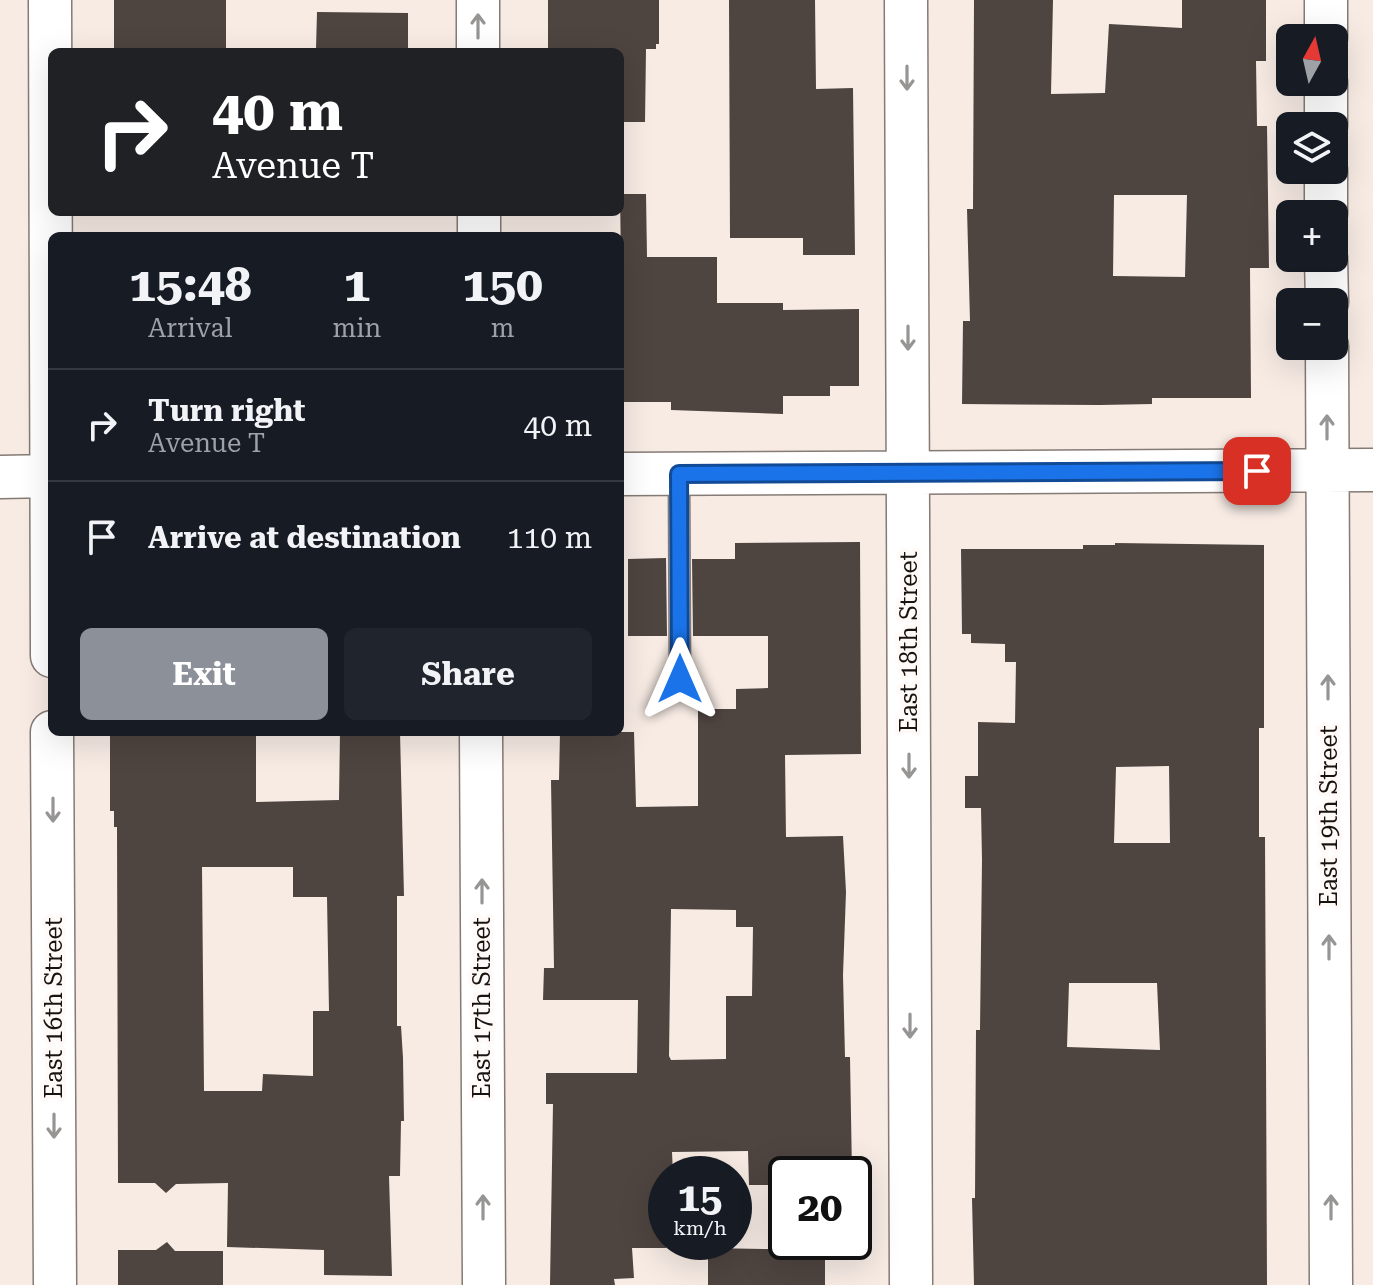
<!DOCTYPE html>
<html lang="en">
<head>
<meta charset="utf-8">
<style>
  body { margin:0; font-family:"Roboto Serif",serif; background:#20242c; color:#f1f3f6; height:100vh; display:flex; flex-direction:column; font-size:30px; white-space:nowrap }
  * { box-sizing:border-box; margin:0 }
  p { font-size:26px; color:#9ea1a6 }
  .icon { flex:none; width:44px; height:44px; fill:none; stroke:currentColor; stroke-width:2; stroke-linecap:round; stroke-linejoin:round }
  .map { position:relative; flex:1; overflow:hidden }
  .side { position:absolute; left:48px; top:232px; width:576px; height:504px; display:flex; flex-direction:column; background:#171b24; border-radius:12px; box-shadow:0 8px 32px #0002 }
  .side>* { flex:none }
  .hud { position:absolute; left:48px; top:48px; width:576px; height:168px; border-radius:12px; box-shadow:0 8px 32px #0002; background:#202124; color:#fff; overflow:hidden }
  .needle { width:52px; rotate:8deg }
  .controls { position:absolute; left:1276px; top:24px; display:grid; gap:16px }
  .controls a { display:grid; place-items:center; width:72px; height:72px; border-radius:12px; background:#171b24; box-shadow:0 8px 32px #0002; font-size:40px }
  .speed { position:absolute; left:648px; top:1156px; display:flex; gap:16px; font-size:40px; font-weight:700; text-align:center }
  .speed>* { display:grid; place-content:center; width:104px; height:104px; border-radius:50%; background:#171b24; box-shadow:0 8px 32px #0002; line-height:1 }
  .speed small { font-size:20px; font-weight:400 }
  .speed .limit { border:4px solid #111; border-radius:12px; background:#fff; color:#111 }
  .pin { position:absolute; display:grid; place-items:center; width:68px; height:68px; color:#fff; margin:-34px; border-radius:16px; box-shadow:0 4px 12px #0006 }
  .me { position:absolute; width:88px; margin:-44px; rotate:0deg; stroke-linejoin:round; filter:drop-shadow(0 0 6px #0008) }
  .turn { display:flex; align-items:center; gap:28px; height:168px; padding:0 32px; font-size:36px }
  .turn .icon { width:104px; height:104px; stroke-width:2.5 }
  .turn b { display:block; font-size:56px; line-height:68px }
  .eta { display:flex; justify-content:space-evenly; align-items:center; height:136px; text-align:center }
  .eta b { font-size:48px; font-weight:700; line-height:56px }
  .button { display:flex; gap:16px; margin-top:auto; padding:16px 32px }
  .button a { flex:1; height:92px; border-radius:12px; background:#8c9099; color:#fff; font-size:32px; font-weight:700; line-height:92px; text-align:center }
  .button a+a { background:#20242c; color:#f1f3f6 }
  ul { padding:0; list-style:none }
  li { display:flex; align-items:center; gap:24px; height:112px; padding:0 32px; border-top:2px solid #363941 }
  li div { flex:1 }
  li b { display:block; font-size:30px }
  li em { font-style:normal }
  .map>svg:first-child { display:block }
  .building { fill:#4e4440; fill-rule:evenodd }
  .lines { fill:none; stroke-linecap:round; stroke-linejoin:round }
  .service-casing { stroke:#857a74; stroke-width:23 }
  .minor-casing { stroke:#857a74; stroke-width:45 }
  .service { stroke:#fff; stroke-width:20 }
  .minor { stroke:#fff; stroke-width:42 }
  .oneway { stroke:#979594 }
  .route-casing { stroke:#114b97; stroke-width:20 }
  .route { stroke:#1a73e8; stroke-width:14 }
  .labels { text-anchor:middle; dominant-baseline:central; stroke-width:8; stroke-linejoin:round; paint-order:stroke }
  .street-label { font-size:24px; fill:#171311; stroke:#fffaf7 }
</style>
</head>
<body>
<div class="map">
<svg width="1373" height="1285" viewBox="0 0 1373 1285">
  <rect width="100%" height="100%" fill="#f7ebe4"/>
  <!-- building -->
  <path class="building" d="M114,0H226V52H114Z
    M548,0H659V44H656V49H646L645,122H620V52H548Z
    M729,0H815L816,89L853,88L855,255H803V238H730Z
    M974,0H1053L1051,94L1105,93L1109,24L1182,28V0H1266V61H1256L1257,126H1267L1269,268H1250L1251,398H1152V404L1100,405L962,404L963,321H970L967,209H973ZM1114,195H1187L1185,277L1113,276Z
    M317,12L408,13V50L316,49Z
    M620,194H646L647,257H717V303H783V310L859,309V386H830V396H783V414L671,410V402H623Z
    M860,542L861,754L785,755L786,837L843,836L846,892L843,975L845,1057H850L852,1174H786V1185H749L748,1151L672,1152L673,1174H666V1248H632L634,1278L614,1279L615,1285H550L553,1104H546V1073H637L638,1000H543L544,968H554L551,780H559L560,732H634L636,807L698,806V709H736V689L768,688V636H693L692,559H735V543ZM671,909L736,910V927H753L752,996H726V1059L671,1060L669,1056Z
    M1115,543L1264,545V728H1259V837H1265L1267,1285H974L972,1198H975L976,1030H980L982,860L981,808H965V776H978V722L1015,723L1016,662H1005V644L971,643V634H962L961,549H1083V545H1115ZM1169,766L1170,843H1114L1116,767ZM1069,983H1157L1160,1050L1067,1047Z
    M666,558L667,636H628V559Z
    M110,732H256V802L339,800L340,732H400L404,896H397V1026H401L403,1058L404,1121H401L400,1176H389L392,1276L324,1275V1250L227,1247L228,1183L176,1184L166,1193L155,1183H118L117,827H114V811H110ZM202,867H293V897H327L329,1011H313V1076L263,1074L262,1091H204Z
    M167,1242L175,1251H223V1285H118V1250H156Z
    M769,1242H825V1285H708V1248L769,1249Z"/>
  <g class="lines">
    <defs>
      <path id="service" d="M679,474L680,679"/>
      <path id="minor" d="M50,0L52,656
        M478,0V52
        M906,0L911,1285
        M1326,0V38
        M1326,82V126
        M1326,170V214
        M479,212V236
        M1326,258L1327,302
        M1327,346L1331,1285
        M620,474L1373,470
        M0,477L52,476
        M52,732L55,1285
        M481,732L484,1285"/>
    </defs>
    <!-- service casing -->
    <use href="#service" class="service-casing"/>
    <!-- minor casing -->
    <use href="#minor" class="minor-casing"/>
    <!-- service -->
    <use href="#service" class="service"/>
    <!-- minor -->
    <use href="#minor" class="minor"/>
  </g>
  <!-- one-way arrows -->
  <defs><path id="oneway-shaft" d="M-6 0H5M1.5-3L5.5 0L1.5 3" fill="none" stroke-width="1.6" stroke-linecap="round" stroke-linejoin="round" transform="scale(2)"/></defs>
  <g class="oneway">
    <use href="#oneway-shaft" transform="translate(478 26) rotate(-90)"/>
    <use href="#oneway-shaft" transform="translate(907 78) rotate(90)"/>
    <use href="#oneway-shaft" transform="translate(908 338) rotate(90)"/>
    <use href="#oneway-shaft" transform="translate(1327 427) rotate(-90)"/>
    <use href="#oneway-shaft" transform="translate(1328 687) rotate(-90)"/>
    <use href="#oneway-shaft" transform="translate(909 766) rotate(90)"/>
    <use href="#oneway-shaft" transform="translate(53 810) rotate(90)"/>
    <use href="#oneway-shaft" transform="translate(482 891) rotate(-90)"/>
    <use href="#oneway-shaft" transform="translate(1329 947) rotate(-90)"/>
    <use href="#oneway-shaft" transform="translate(910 1026) rotate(90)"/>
    <use href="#oneway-shaft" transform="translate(54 1126) rotate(90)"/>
    <use href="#oneway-shaft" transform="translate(483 1207) rotate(-90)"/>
    <use href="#oneway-shaft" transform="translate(1331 1207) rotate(-90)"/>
  </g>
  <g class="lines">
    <defs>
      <path id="route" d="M680,679L679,474L1257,471"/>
    </defs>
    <!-- route casing -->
    <use href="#route" class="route-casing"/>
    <!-- route -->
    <use href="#route" class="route"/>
  </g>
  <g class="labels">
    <!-- street labels -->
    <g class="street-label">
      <text transform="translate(909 642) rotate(-90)">East 18th Street</text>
      <text transform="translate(1329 816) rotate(-90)">East 19th Street</text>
      <text transform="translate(54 1008) rotate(-90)">East 16th Street</text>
      <text transform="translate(482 1008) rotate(-90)">East 17th Street</text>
    </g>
  </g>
</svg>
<div class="controls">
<a><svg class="needle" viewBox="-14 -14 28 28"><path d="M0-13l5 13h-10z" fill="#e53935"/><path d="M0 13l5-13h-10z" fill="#9ea1a6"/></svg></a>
<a><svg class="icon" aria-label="layers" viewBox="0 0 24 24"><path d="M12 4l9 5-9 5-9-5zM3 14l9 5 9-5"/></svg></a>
<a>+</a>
<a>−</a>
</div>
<div class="speed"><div>15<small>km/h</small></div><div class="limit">20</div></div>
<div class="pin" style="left:1257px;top:471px;background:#d93025"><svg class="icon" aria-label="arrive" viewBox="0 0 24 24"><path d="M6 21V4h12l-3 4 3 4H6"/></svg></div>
<svg class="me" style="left:680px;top:679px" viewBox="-20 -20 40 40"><path d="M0-17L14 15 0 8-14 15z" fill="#1a73e8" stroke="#fff" stroke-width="4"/></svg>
<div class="hud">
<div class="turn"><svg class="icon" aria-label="right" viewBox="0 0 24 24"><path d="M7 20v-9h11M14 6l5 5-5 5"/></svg><div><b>40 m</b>Avenue T</div></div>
</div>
<section class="side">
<div class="eta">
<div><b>15:48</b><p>Arrival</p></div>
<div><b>1</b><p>min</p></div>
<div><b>150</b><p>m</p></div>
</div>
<ul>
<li><svg class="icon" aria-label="right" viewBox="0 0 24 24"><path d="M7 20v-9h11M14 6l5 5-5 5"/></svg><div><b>Turn right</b><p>Avenue T</p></div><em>40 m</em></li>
<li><svg class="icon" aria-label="arrive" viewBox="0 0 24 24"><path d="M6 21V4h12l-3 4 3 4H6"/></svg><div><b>Arrive at destination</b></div><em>110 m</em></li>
</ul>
<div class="button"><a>Exit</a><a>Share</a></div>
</section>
</div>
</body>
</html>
